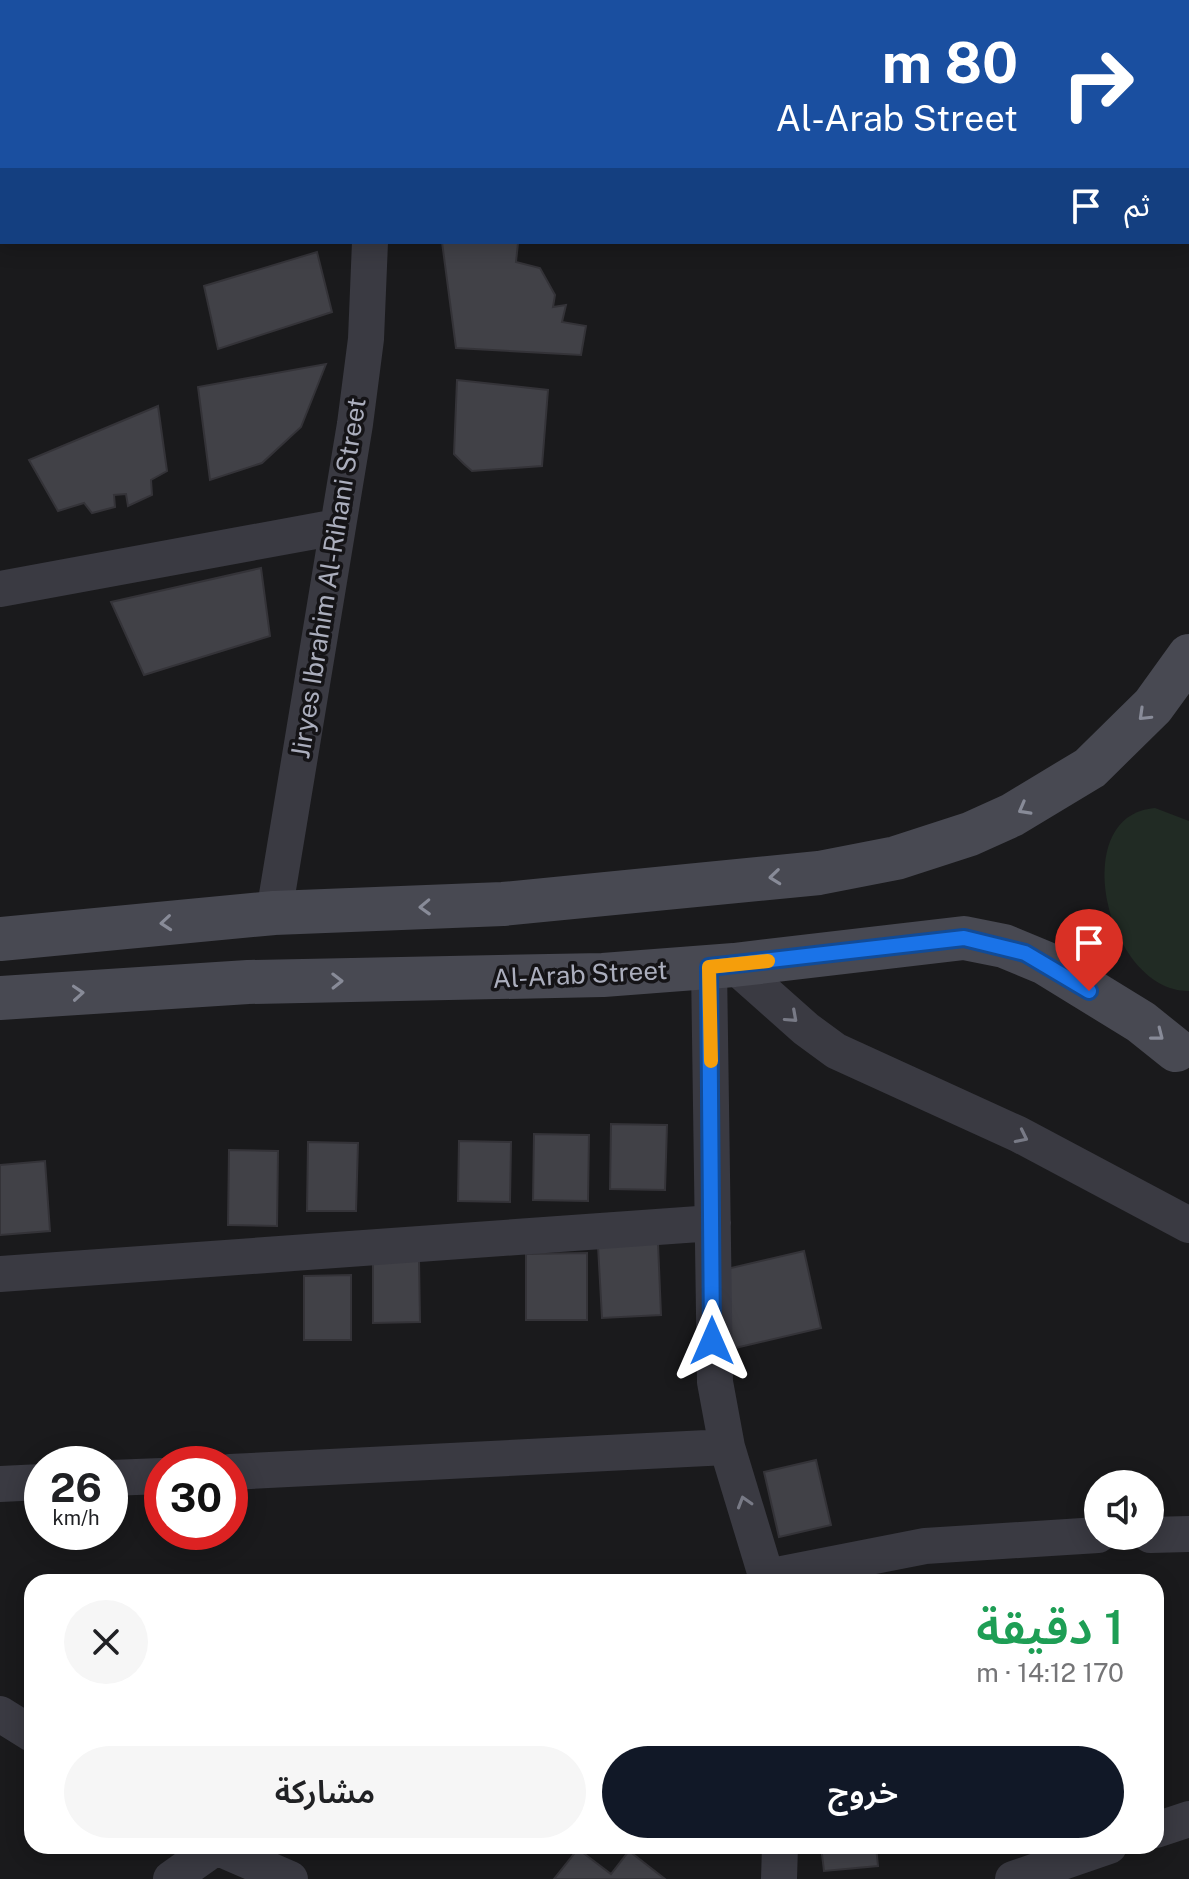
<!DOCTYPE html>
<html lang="ar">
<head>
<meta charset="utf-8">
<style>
  body { margin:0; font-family:"Public Sans","Noto Sans Arabic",sans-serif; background:#f6f6f6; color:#202124; direction:rtl; height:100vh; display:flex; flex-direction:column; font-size:30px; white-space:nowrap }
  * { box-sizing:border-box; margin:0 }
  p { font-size:26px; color:#757577 }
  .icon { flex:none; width:44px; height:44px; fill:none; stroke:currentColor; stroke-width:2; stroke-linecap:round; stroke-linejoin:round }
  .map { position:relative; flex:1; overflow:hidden; direction:ltr }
  .panel { position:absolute; left:24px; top:1574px; width:1140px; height:280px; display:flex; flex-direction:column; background:#fff; border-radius:24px; box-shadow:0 4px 20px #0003; direction:rtl }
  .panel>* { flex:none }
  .banner { position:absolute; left:0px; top:0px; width:1190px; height:244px; box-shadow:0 4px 20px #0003; direction:rtl; background:#1a4fa0; color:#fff; overflow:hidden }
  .controls { position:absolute; left:1084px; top:1470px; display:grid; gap:16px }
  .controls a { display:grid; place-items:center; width:80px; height:80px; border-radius:50%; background:#fff; box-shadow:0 4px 20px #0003; font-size:40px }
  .speed { position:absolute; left:24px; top:1446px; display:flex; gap:16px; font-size:40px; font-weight:700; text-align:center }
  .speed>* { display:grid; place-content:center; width:104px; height:104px; border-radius:50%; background:#fff; box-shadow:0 4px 20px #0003; line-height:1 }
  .speed small { font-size:20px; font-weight:400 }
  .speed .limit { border:12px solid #d22; background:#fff; color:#111 }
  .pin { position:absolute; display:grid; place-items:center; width:68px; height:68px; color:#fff; margin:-82px -34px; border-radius:50% 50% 50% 0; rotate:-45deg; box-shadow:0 0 8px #0007 }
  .pin .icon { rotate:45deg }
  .me { position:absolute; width:88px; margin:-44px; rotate:0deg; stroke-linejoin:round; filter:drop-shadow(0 0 6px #0008) }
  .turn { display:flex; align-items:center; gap:28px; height:168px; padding:0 40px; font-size:36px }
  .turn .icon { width:104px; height:104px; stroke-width:2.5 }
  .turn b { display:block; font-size:56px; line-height:68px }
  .then { display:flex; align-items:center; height:76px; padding:0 40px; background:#0003; gap:16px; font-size:30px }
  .round { display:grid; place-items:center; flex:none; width:84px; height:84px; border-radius:42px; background:#f6f6f6 }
  .summary { display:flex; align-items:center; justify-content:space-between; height:136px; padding:0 40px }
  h1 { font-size:48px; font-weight:600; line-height:60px; color:#1e9e55 }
  .primary-button { display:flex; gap:16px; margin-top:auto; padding:16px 40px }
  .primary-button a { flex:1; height:92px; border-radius:48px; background:#111827; color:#fff; font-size:32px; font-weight:600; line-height:92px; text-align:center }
  .primary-button a+a { background:#f6f6f6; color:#202124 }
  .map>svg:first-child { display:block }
  .green { fill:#212b24 }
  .building { fill:#414147; stroke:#343338; stroke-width:2 }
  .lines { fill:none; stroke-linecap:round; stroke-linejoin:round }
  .minor { stroke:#3a3a42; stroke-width:36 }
  .secondary { stroke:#484952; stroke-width:44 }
  .oneway { stroke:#888b98 }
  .oneway2 { stroke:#787a86 }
  .route-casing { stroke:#114b97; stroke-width:20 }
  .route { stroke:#1a73e8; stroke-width:14 }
  .slow { stroke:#f59e0b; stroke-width:14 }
  .labels { text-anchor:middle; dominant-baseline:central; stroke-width:7; stroke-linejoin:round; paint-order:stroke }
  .street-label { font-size:26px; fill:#abaebd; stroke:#151417 }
</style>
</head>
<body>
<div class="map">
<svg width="1189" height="1879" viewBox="0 0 1189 1879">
  <rect width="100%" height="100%" fill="#1a1a1c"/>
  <!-- green -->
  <path class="green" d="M1155,808L1189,821V991C1107,992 1065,815 1155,808Z"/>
  <!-- building -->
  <path class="building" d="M442,242L518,243L516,262L540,268L555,295L553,307L566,305L562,322L586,326L581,355L456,348Z
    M317,252L332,312L218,349L204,286Z
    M326,364L301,427L262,463L210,480L198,387Z
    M457,380L548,390L542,466L472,471L464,464L454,454Z
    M158,406L167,471L151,480L152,495L128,506L126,494L114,495L115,507L92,513L84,503L58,511L29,460Z
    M261,568L270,636L144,675L111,602Z
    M611,1124L667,1125L665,1190L610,1189Z
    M534,1134L589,1135L588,1201L533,1200Z
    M459,1141L511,1142L510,1202L458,1201Z
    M308,1142L358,1143L356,1211H307Z
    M229,1150L278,1151L277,1226L228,1225Z
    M45,1161L50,1231L0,1235V1165Z
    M658,1243L661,1315L602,1318L598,1246Z
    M804,1251L821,1328L731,1349L714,1272Z
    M587,1253V1320H526V1254Z
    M373,1259H419L420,1322L373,1323Z
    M351,1275V1340H304V1276Z
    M816,1460L831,1525L779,1537L764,1472Z
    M821,1846H876L878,1866L824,1871Z
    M578,1849L611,1874L629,1851L665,1879H554Z"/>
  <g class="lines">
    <!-- minor -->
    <path class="minor" d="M301,0L302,2
      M74,2L81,0
      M0,24L2,23
      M0,589L337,527
      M274,913L355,424L366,339L370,242
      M734,965L806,1029L836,1051L1018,1134L1189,1225
      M709,967L715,1382L727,1447L768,1582
      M0,1274L713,1223
      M230,1472L727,1447
      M110,1478L162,1476
      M0,1484L42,1482
      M1150,1535L1189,1534
      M767,1577L925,1546L1098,1535
      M0,1714L32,1734
      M1156,1830L1189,1819
      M214,1846L290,1879
      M171,1879L216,1847
      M779,1879L780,1846
      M1013,1879L1109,1846"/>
    <!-- secondary -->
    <path class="secondary" d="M1178,0L1179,2
      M0,939L274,913L503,904L819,873L896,858L970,834L1012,815L1090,768L1153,706L1189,656
      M0,998L248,982L603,975L734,965L964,938L1004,946L1045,963L1141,1022L1176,1050"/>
  </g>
  <!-- one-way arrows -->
  <defs><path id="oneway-chevron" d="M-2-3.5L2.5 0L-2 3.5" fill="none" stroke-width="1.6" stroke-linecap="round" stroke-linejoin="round" transform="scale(2)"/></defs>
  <g class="oneway">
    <use href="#oneway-chevron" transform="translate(1144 715) rotate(136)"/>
    <use href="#oneway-chevron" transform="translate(1024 809) rotate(151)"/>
    <use href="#oneway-chevron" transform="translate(775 877) rotate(174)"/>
    <use href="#oneway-chevron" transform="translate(425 907) rotate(178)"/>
    <use href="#oneway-chevron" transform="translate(166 923) rotate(175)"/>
    <use href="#oneway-chevron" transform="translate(337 981) rotate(-1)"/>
    <use href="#oneway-chevron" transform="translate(78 993) rotate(-4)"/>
    <use href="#oneway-chevron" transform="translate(1158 1035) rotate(38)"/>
  </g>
  <g class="oneway2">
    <use href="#oneway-chevron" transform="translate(792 1017) rotate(42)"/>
    <use href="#oneway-chevron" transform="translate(1022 1137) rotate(26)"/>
    <use href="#oneway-chevron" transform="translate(744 1502) rotate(-107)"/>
  </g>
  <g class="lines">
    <defs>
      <path id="route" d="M712,1341L709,967L964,938L1025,953L1089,991"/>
    </defs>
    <!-- route casing -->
    <use href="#route" class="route-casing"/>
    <!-- route -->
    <use href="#route" class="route"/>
    <!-- slow -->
    <path class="slow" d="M711,1061L709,967L768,961"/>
  </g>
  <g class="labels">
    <!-- street labels -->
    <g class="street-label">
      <text transform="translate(328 578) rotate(-81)">Jiryes Ibrahim Al-Rihani Street</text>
      <text transform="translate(580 974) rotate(-3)">Al-Arab Street</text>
    </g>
  </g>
</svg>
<div class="controls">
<a><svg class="icon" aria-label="sound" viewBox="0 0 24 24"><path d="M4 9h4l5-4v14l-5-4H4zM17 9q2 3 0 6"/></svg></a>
</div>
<div class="speed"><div>26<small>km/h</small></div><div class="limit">30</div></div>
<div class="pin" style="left:1089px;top:991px;background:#d93025"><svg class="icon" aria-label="arrive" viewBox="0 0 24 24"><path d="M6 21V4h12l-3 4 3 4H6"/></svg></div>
<svg class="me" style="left:712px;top:1341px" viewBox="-20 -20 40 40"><path d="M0-17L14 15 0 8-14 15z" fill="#1a73e8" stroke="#fff" stroke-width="4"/></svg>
<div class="banner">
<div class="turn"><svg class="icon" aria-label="right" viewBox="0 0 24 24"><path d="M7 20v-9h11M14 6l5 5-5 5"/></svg><div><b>80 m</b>Al-Arab Street</div></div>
<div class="then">ثم<svg class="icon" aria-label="arrive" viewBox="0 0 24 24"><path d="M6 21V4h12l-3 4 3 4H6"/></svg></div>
</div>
<section class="panel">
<div class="summary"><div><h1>1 دقيقة</h1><p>170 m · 14:12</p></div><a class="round"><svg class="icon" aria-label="close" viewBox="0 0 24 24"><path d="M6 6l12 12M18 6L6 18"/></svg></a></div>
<div class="primary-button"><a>خروج</a><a>مشاركة</a></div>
</section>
</div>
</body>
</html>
